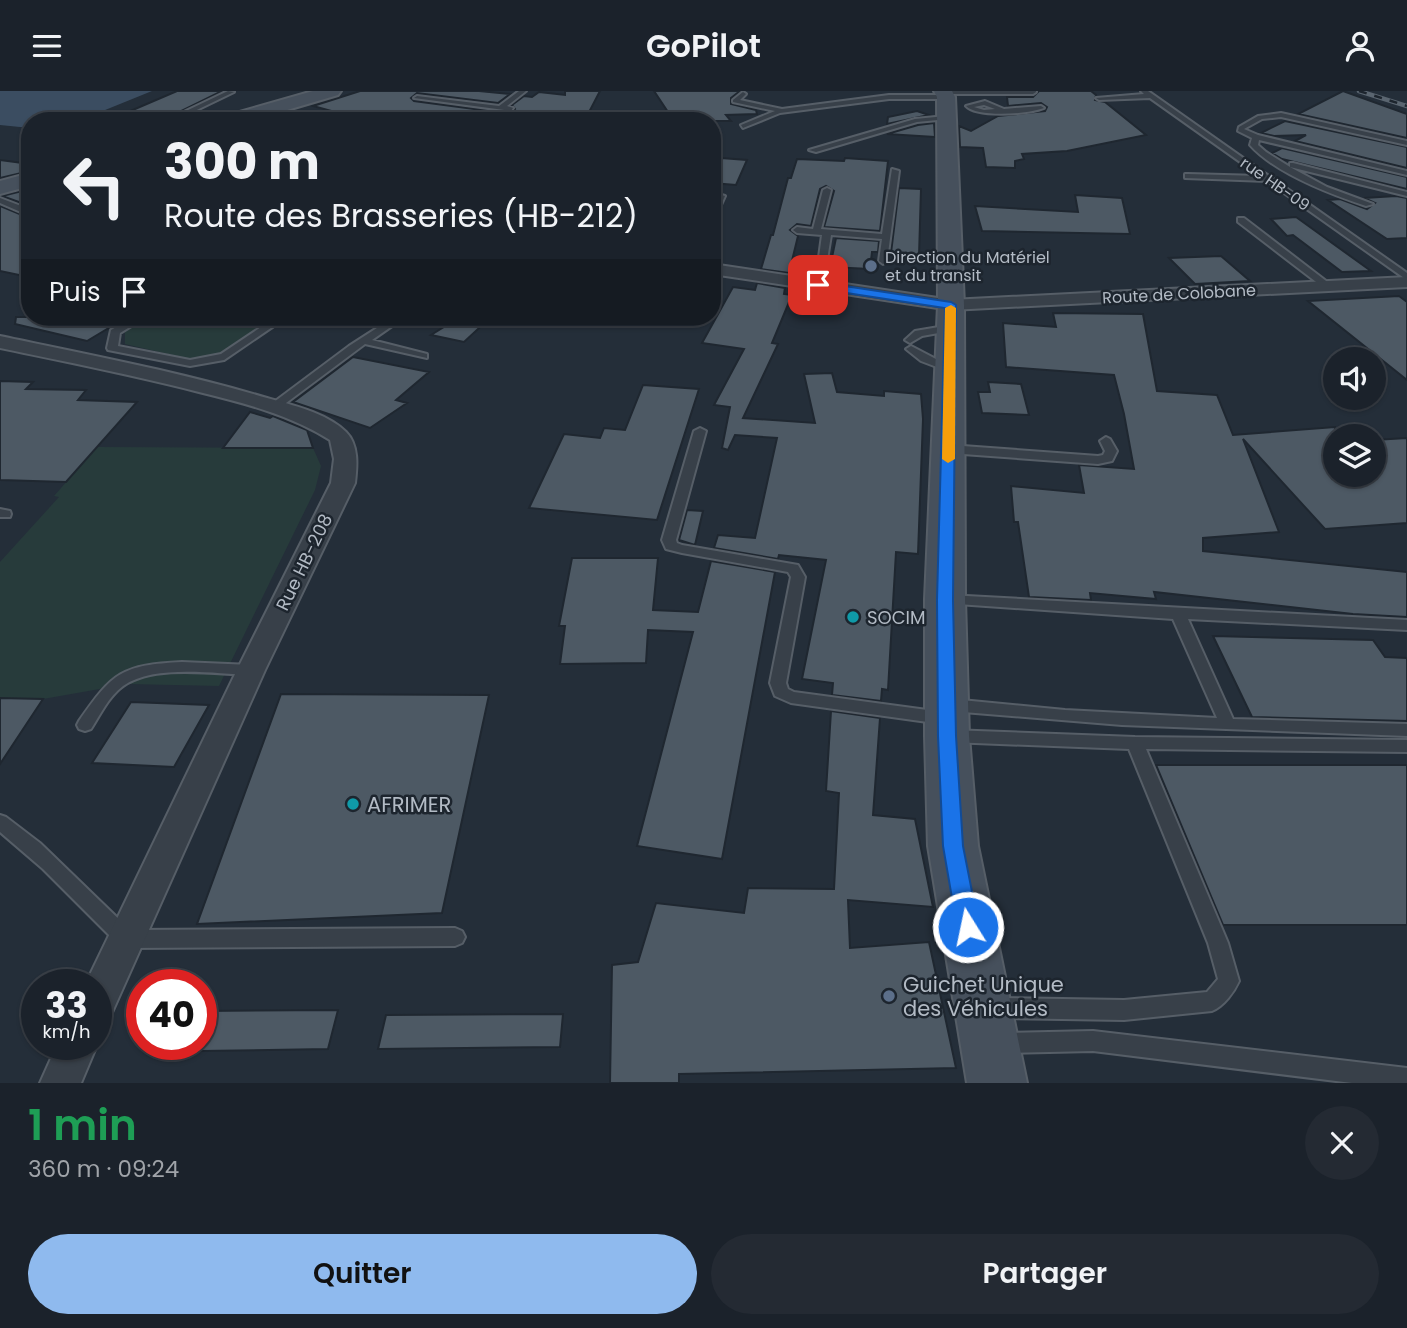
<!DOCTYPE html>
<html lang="fr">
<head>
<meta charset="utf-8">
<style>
  body { margin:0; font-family:Poppins,sans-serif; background:#242a33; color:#f1f3f6; height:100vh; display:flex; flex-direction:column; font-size:26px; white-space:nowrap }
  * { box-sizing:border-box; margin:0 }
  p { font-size:23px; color:#a0a4a9 }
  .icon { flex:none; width:38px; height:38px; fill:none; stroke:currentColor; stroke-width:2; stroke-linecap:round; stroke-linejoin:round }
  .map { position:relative; height:992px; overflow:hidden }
  .details { display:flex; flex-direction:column; background:#1b222b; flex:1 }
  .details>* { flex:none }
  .hud { position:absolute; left:21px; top:21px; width:700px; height:214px; border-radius:28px; box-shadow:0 2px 5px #0004,0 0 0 2px #393f47; background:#1b222b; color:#f1f3f6; overflow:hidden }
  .tools { position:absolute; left:1323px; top:256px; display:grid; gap:14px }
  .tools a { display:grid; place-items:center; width:63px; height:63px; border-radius:50%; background:#1b222b; box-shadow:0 2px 5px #0004,0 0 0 2px #393f47; font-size:35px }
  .speed { position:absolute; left:21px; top:878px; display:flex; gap:14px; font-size:35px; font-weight:700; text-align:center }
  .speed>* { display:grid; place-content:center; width:91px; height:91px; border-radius:50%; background:#1b222b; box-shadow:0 2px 5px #0004,0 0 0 2px #393f47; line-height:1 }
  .speed small { font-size:18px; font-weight:400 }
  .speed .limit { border:10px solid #d22; background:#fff; color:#111 }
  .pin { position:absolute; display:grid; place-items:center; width:60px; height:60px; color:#fff; margin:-30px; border-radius:14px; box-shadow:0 4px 10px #0006 }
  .me { position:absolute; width:77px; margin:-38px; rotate:350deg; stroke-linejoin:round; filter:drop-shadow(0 0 5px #0008) }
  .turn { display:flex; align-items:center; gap:24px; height:147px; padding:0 28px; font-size:32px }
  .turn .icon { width:91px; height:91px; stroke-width:2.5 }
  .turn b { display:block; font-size:49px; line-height:60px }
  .then { display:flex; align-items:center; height:66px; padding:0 28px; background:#0003; gap:14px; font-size:26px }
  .round { display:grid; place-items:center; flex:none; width:74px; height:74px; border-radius:37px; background:#242a33 }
  .headline { display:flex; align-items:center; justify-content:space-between; height:119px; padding:0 28px }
  h1 { font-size:42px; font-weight:600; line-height:52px; color:#1e9e55 }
  .cta { display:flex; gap:14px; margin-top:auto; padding:14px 28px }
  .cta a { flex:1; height:80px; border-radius:42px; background:#8fbaee; color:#111; font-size:28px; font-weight:600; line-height:80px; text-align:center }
  .cta a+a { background:#242a33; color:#f1f3f6 }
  header { display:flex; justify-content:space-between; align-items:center; height:91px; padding:0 28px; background:#1b222b; font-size:32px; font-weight:600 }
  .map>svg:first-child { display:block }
  .green { fill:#273b3b }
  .water { fill:#3b4d61 }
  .building { fill:#4d5964; stroke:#1f2730; stroke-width:2 }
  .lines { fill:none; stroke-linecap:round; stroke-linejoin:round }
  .lane-casing { stroke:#565e67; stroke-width:4 }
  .street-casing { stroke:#565e67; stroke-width:4 }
  .secondary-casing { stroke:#565e67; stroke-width:4 }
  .lane { fill:#384049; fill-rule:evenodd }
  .street { fill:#384049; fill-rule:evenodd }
  .secondary { fill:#46505c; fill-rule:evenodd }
  .rail-casing { stroke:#5a6570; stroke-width:4.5 }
  .rail { stroke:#1d252e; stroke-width:2.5; stroke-dasharray:8; stroke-linecap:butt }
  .route { fill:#1a73e8; stroke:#114b97; stroke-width:2 }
  .slow { fill:#f59e0b }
  .service-dot { fill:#5c6f8a; stroke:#1d252e; stroke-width:2.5 }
  .culture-dot { fill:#0f9aa8; stroke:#1d252e; stroke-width:2.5 }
  .labels { text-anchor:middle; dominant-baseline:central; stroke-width:5; stroke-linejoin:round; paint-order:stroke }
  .far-street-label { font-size:16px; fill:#b3bbc5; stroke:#1d252e }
  .far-poi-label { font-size:16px; fill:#b3bbc5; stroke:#1d252e; text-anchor:start }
  .street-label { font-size:18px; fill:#b3bbc5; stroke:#1d252e }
  .poi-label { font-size:18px; fill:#b3bbc5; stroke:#1d252e; text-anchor:start }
  .near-poi-label { font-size:21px; fill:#b3bbc5; stroke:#1d252e; text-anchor:start }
</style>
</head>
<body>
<header><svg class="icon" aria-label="menu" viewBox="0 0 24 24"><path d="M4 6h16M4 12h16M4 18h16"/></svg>GoPilot<svg class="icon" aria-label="person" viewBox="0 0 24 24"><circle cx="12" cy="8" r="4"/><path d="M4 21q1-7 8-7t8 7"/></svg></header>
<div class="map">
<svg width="1407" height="992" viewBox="0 0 1407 992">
  <rect width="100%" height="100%" fill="#242e39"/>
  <!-- green -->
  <path class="green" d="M149,226H275L221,262L189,268L125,253V241Z
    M97,356L313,357L321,375L315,399L219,595L128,593L43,608L0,607V471L59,406L54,405Z"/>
  <!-- water -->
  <path class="water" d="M0,0H152L78,30H30V37L0,34Z"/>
  <!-- building -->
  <path class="building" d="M177,0H222L161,30H107Z
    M360,0H479L510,3L498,12L417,2L411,7L414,10L511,23L515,18L512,14L524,5L532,6L539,1L565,4V0H600L586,27L499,25L493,30H368L313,15Z
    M654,0H740L731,7V13L756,19L757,23L726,24L731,30H674Z
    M1039,0H1091L1096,4L1095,9L1105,11L1146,44L1067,60L1022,63L1024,68L1015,70V77L986,76L983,57L960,56L959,35L971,40L998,25L1045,20L1047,16L1041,12L1008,15L1007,6H1033Z
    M1343,0L1407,23V47L1298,23Z
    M917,20L929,24L887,33L888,26Z
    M1285,30L1407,56V77L1295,50L1306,44L1274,45L1261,42Z
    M934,32L935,46L887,43L918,34Z
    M1282,57L1407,86V98L1282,68L1272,62Z
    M721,67L747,69L736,94L712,92Z
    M845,67L888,70L880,140L824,136L834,100L826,95L820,98L811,135L797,133L790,139L798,145L789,182L761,178L771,144H773L788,87H791L797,68L844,70Z
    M0,69L30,73V80L0,87Z
    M899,97L921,98L919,165L891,162Z
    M30,98V115L2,105Z
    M1075,104L1122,107L1130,143L982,140L975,115L1078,121Z
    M1396,105L1407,107V147L1387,148L1328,109L1340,108L1367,118L1375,112L1364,107Z
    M0,115L22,124H30V179L19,184L0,180Z
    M1296,126L1371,180L1342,181L1293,144L1287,145L1271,128Z
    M836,147L879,150L878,161H872L870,178L830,176Z
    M1221,165L1250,190L1195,193L1169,167Z
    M757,192L785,197L784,203L792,204L772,252L778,253L743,327L815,332L804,283L832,282L837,301L884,305V300L921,303L923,328L918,463L896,461L888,599L882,598L881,610L832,604L833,592L802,588L826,469L779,464L778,468L714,457L718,444L755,447L777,347L735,344L728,359L722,357L730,316L714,314L744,258L702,252L733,196L755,199Z
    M1399,205L1407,211V289L1308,210Z
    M1053,222L1143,223L1157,300L1217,304L1233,344L1335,336V383H1374V349L1407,347V432L1325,438L1243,348L1279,441L1203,447V460L1407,481V526L1353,523L1154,501L1156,508L1090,502L1091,509L1029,506L1018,431H1014L1011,395L1084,402L1079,374L1134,378L1124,323L1114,284L1006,276L1003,232L1056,236Z
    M16,226H127L87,250L15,233Z
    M460,226H491L464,251L431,244Z
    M353,266L429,281L396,309L407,312L370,337L293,311Z
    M0,290L33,291L26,298L86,299L78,309L137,311L66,391L0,389Z
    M988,291L1021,293L1029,324L982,322L978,301H990Z
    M643,294L699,298L657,429L529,417L564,343L600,347L604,337L625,339Z
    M250,321L270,327L273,325L307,339L313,357H223Z
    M687,419L703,420L695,454L679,449Z
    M572,467H658L653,519L698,521L711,470L775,481L722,768L637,755L693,541L648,539L646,572L560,573L565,535H559Z
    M1213,545L1373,549L1385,566L1407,567V630L1252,626Z
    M281,603L489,604L442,822L197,833Z
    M0,607L43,608L0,673Z
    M131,611L209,614L174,676L92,672Z
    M831,620L880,627L873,724L915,728L933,816L848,809L850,857L929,851L956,977L679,983V992H610L612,874L638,871L656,812L744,822L748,797L834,798L839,702L826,700Z
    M1156,674H1407V834H1223Z
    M338,919L328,958L201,960V920Z
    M563,923L560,956L378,958L386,924Z"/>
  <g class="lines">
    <defs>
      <path id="lane" d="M228,0L234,1L174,30H165Z
        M519,0H526L507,15L513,17L511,20L414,7L417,5L499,15Z
        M944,0H1036V1L1033,3H942Z
        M1141,0H1148L1407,182V189L1267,90L1185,87V83H1188L1260,85L1150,7L1099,9L1096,7L1144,3Z
        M743,1L746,3L740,9L782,18L889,4H946L949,6L946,8H889L780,22L743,37L741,34L775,20L733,11V9Z
        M985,10L1004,18L1041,15L1044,17C1029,23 977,27 966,15ZM984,14L995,18L984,19L974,16Z
        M1281,22L1407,50V54L1281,26L1262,28L1244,38L1258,44L1407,80V84L1259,49L1258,54L1266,61L1290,76V72H1293L1407,101V105L1290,76L1327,96L1373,113L1366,115C1330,103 1276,83 1250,54L1252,47L1238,40L1239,36L1258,25Z
        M946,25L948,28L917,31L816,61L809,59L915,28Z
        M892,78L899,80L887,170L883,173L879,170L882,148L831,144L823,194L815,196L822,144L797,142L793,139L797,136L813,138L823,99L827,97L831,99L821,138L882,143Z
        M718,103L725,105L716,125L712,127V115Z
        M0,107L29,118L30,121L23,122L0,112Z
        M1238,127H1244L1330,193V197H1324L1238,131Z
        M134,226H146L120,242L118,255L190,269L221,263L276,226H287L224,269L190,275L108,259L107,257L111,239Z
        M394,226H405L372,249L427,263V267L365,253L278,318H270V314L349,255Z
        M951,234L956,237L955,239L922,245L910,252L905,249L915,240Z
        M911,255L955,278L950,281L921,270L906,258Z
        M700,337L706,340L676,449L677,452L682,454L798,474L805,486L786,592L788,598L794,601L942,621L948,623L950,627L948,631L942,633L791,612L775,605L770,592L791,486L788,481L682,462L666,458L662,449L694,340Z
        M1106,346L1110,348L1117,360L1112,370L1098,373L949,362L943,358L949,354L1098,365L1103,364L1105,360L1100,350Z
        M0,418L10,420L11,423L10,426H0Z
        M948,504L1407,529V539L1188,528L1233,628L1407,633V645L1122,634L951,620L945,618L943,614L945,610L951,608L1065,619L1217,627L1173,528L943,512L941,509L943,506Z
        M182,571L251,574L256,575L259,579L256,583L251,584C214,583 155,573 123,595C109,605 100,624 91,638L85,640L79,638L77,634L79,630C113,581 122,574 182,571Z
        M950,639L1135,646L1407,649V661L1146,658L1228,852L1239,890C1234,901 1224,915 1212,920L1124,929L994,927L987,924L984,917L987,910L994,907L1124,909L1207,901L1218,888L1208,852L1129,658L950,651L944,649L942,645L944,641Z
        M0,724L6,726L40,752L130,839L455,837L462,840L465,846L462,852L455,855L126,857L119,854L43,778L0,741Z
        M1093,940L1407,977V992H1352L1093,960L1001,962L994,959L990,952L994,945L1001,942Z"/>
      <path id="street" d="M712,173L951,209L1407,186V196L951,219L712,183Z
        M0,245C90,264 180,281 267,307C292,314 327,322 346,341C359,354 357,375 355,392L265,579L110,926L96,931V894H85L237,579L331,392L334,368L330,349C291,324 244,312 199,301C133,284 67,271 0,257Z
        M96,953L97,954L81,992H40L57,954Z"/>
      <path id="secondary" d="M313,0H341L338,4L250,30H220L222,26Z
        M934,0H952L955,6L964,214L965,508L969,645L978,755L1027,992H967L928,755L925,645V508L938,214L937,6Z
        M30,82V95L0,103V90Z"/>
    </defs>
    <!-- lane casing -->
    <use href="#lane" class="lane-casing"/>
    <!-- street casing -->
    <use href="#street" class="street-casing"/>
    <!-- secondary casing -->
    <use href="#secondary" class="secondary-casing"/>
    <!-- lane -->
    <use href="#lane" class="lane"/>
    <!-- street -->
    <use href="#street" class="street"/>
    <!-- secondary -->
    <use href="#secondary" class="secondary"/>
    <defs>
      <path id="rail" d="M1359,0L1407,15"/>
    </defs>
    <!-- rail casing -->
    <use href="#rail" class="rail-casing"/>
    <!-- rail -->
    <use href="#rail" class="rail"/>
  </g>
  <!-- route -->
  <path class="route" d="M818,191L951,211L956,214L953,509L956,645L963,755L979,836L975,843L968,846L960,843L957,836L943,755L938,645L937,509L945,217L814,197L813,194Z"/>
  <!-- slow -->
  <path class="slow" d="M951,214L956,217L955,368L948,372L942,368L945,217Z"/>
  <!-- markers -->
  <g class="service-dot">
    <circle cx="871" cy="175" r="7"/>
    <circle cx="889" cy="905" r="7"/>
  </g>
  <g class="culture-dot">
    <circle cx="853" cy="526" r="7"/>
    <circle cx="353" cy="713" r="7"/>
  </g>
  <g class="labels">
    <!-- far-street labels -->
    <g class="far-street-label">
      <text transform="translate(1275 93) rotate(35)">rue HB-09</text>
      <text transform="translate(1179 203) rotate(-3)">Route de Colobane</text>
    </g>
    <!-- far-poi labels -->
    <g class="far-poi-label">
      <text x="885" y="166">Direction du Matériel<tspan x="885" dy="18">et du transit</tspan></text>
    </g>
    <!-- street labels -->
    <g class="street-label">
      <text transform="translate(304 471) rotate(-64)">Rue HB-208</text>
    </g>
    <!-- poi labels -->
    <g class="poi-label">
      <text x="867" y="526">SOCIM</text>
    </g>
    <!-- near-poi labels -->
    <g class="near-poi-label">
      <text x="367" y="713">AFRIMER</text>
      <text x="903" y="893">Guichet Unique<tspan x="903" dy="24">des Véhicules</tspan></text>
    </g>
  </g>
</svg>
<div class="tools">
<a><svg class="icon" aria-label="sound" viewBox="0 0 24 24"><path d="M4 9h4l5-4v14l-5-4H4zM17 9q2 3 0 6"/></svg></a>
<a><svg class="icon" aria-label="layers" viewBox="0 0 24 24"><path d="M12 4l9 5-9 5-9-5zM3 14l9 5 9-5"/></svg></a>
</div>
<div class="speed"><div>33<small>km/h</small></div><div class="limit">40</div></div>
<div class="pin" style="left:818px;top:194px;background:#d93025"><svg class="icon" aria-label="arrive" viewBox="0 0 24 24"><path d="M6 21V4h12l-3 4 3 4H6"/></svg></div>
<svg class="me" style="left:968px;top:836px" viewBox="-20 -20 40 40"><circle r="17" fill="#1a73e8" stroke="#fff" stroke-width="3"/><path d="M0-11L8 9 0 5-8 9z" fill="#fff"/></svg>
<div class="hud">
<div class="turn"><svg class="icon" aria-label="left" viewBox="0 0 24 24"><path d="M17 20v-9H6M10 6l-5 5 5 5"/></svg><div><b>300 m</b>Route des Brasseries (HB-212)</div></div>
<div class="then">Puis<svg class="icon" aria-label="arrive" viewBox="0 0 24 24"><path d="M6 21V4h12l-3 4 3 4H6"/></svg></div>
</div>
</div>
<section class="details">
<div class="headline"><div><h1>1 min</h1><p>360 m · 09:24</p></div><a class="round"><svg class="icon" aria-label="close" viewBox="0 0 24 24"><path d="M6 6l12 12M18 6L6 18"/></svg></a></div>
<div class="cta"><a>Quitter</a><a>Partager</a></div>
</section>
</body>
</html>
